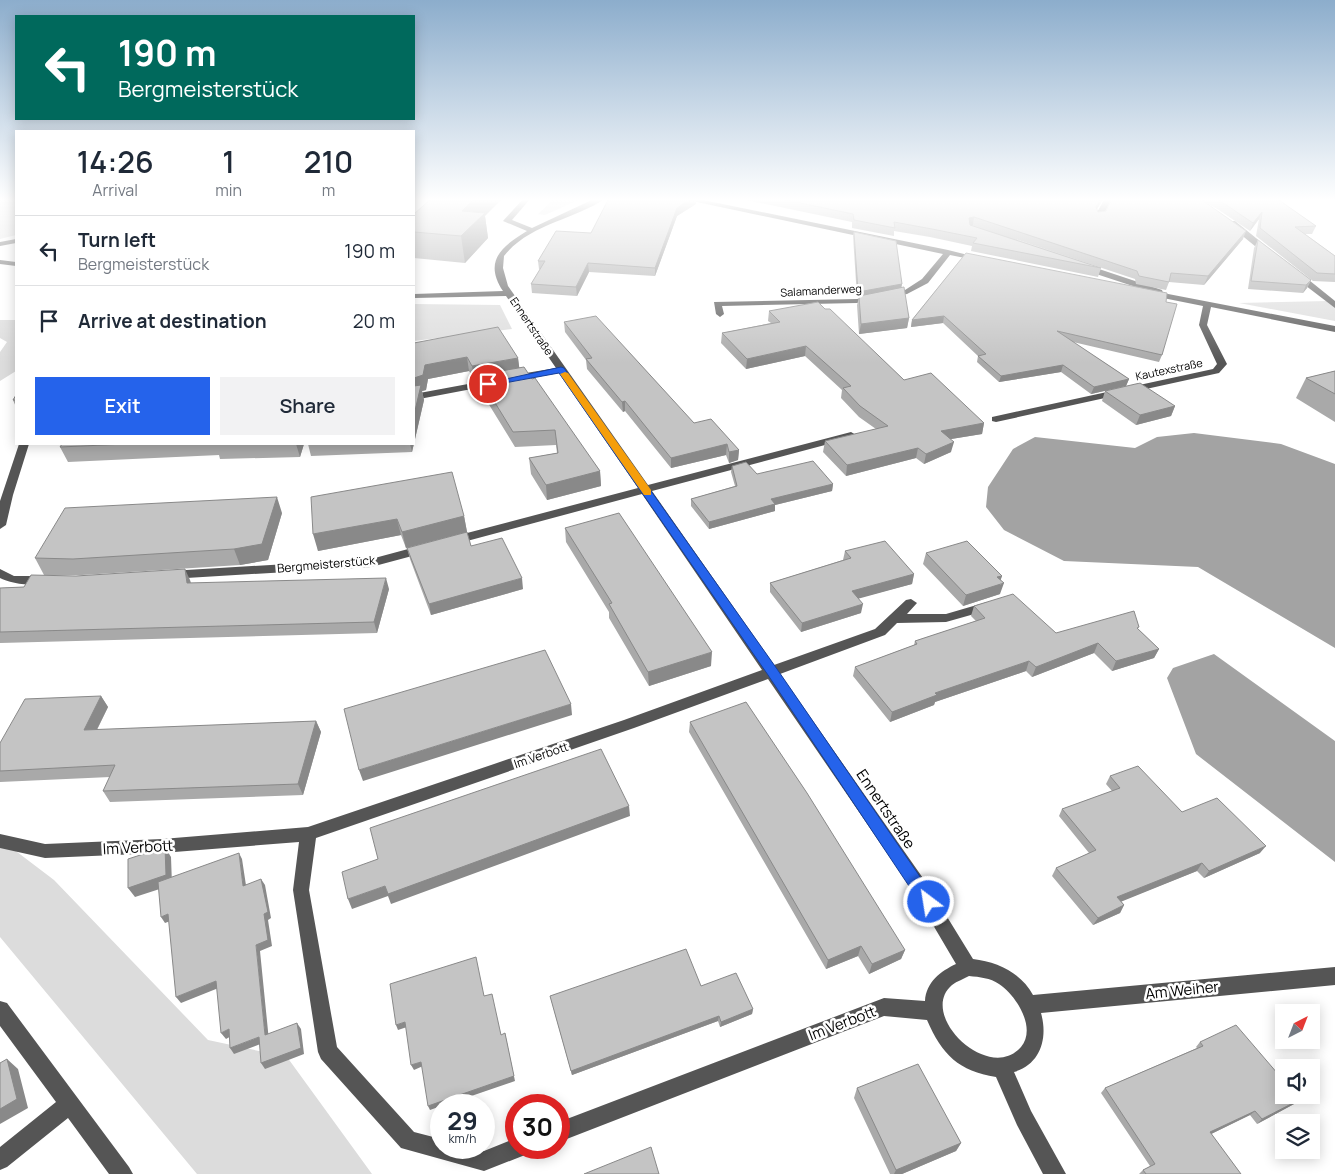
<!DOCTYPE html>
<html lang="en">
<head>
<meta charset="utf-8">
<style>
  body { margin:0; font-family:Manrope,sans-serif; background:#f2f2f3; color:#1f2937; height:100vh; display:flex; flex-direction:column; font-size:19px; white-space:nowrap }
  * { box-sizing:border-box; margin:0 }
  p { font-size:16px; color:#747a83 }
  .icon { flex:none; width:28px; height:28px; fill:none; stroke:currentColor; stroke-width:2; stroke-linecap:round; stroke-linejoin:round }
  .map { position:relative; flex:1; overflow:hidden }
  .sheet { position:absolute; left:15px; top:130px; width:400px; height:315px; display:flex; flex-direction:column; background:#fff; border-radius:0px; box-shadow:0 2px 12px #0003 }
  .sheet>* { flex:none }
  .hud { position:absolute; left:15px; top:15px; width:400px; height:105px; border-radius:0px; box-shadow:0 2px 12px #0003; background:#00695c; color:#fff; overflow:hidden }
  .needle { width:32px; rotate:42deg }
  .buttons { position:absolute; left:1275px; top:1004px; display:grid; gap:10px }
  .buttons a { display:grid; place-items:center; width:45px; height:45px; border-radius:0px; background:#fff; box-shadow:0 2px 12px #0003; font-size:25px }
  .speed { position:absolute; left:430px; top:1094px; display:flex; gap:10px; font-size:25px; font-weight:700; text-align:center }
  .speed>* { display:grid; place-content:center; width:65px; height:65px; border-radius:50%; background:#fff; box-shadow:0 2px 12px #0003; line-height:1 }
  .speed small { font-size:12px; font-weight:400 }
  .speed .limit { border:8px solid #d22; background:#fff; color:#111 }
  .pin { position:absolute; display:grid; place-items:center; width:42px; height:42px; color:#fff; margin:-21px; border:2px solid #fff; border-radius:50%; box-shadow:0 1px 5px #0007 }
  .me { position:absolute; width:55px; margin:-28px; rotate:329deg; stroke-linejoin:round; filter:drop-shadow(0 0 4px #0008) }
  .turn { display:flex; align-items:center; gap:18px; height:105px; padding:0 20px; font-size:22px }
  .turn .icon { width:65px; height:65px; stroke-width:2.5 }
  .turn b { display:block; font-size:35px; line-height:42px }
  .eta { display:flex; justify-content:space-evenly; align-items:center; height:85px; text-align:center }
  .eta b { font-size:30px; font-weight:600; line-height:35px }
  .primary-button { display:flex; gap:10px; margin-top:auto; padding:10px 20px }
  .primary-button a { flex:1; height:58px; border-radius:0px; background:#2563eb; color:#fff; font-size:20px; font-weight:600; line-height:58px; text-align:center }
  .primary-button a+a { background:#f2f2f3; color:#1f2937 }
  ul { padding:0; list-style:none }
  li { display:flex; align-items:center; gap:15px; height:70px; padding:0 20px; border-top:1px solid #e0e1e3 }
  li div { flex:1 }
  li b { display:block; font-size:19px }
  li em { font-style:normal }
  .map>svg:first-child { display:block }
  .green { fill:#dcdcdc }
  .water { fill:#a3a3a3 }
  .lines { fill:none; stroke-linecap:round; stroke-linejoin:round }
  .minor { fill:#555; fill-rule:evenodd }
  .wall { fill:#a9a9a9 }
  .shaded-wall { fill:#898989 }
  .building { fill:#c4c4c4; stroke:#898989 }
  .route { fill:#2563eb; stroke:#184099 }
  .slow { fill:#f59e0b }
  .labels { text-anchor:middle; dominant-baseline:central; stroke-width:5; stroke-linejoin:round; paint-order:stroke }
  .far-street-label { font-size:11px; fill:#000; stroke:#fff }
  .street-label { font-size:12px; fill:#000; stroke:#fff }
  .near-street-label { font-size:15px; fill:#000; stroke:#fff }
</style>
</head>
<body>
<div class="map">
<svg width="1335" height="1174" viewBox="0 0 1335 1174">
  <rect width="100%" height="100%" fill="#fff"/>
  <!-- green -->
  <path class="green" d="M0,198H16V235L0,239Z
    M568,198H583L545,215L538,214L553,200L566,201Z
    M1335,302V321L1239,303L1328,301Z
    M414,304L500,305L512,329L414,341Z
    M0,320H16V371L0,381V352L7,342L0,338Z
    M0,839L54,880L208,1040L287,1057L372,1174H197L0,937Z"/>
  <!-- water -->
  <path class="water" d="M1194,433L1281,444L1335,464V648L1198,567L1064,561L1004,530L986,507L988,487L1013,449L1035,437L1135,448L1157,437Z
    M1214,654L1335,741V862L1196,754L1167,678L1173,668Z"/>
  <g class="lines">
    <!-- minor -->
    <path class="minor" d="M524,198H531L512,220L532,228L596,198H606C574,220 529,224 504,256L503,268L508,286L648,485L851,432L856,435L855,437L652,491L774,665L875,629L906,600L911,599L917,603L907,614H946L987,602L993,606L992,609L946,622L897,623L885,635L780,674L925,881L973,959C998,962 1021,973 1033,995L1335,967V985L1041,1013C1048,1038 1041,1064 1014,1072L1031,1111L1066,1174H1043L1017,1125L996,1077C959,1071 942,1055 927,1020L884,1016L559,1142V1122L884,998L925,1001C926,982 941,971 956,964L913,891L768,679L634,728L316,838L309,890L337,1047L414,1132L441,1139V1148H472L484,1151L516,1138V1148H528L525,1155L484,1171L401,1148L321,1059L318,1052L293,890L299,842L162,853L45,858L0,848V834L45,844L162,839L308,827L624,720L762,670L642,494L452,545L446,541L448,538L638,488L559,373L514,381L509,378L514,375L556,368L506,296L414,298V294L503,291C483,261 502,246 527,231L503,221ZM969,976C980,977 990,978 999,984C1016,995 1037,1028 1021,1047C989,1084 917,1015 952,985C957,981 964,979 969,976Z
      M678,198H693L948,250L984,259L980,261L950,255L928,283L907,294L857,303L722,306L724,314L720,317L716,314L714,302L857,299L905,290L922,279L943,254Z
      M1105,198H1112L1102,218H1096L1095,216Z
      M1229,221H1235L1272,251V255H1266L1229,225Z
      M16,239V243L0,246V242Z
      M0,260L16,262V266L0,264Z
      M1081,265H1087L1162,290L1163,293L1335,326V332L1211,307L1207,325L1227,364L1219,373L996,422L992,421V417L1213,369L1217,364L1199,325L1203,306L1148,295V291L1081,269Z
      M1293,272H1299L1335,301V308L1293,276Z
      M495,379L500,382L498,384L414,400V394Z
      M19,444H29L13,495L6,525L0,529V501Z
      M423,545L429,549L427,552L371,567L170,579L164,575L170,571L371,559Z
      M0,569L14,576H46L52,580C45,589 10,584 0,578Z
      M0,1001L7,1003L129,1167L133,1174H109L68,1118L7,1167L0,1170V1147L56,1102L0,1026Z"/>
  </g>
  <!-- wall -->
  <path class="wall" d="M737,198H1104L1097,209L1098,212L1106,211L1112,198H1246L1245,199L1276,198L1316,226L1312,234H1305L1335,256V282L1313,281L1256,236L1259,219L1250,231L1219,210L1201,200L1243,239L1204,285L1169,282L1166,290L1136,284L1135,279L973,225L1101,268L1098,277L971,251L972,246L930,237L894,231V236L852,228V222Z
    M696,204L677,216L655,276L589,272L577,296L532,293L531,284L540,269H539L538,261L591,233Z
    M414,214L485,216L488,238L465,263L414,258Z
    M854,232L902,284L901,288L909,318L907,328L859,334L857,305L859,297H857L853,236Z
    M1258,240L1311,280L1307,288L1303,293L1248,289L1254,248Z
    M966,253L1166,302L1162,355L1159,362L1073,342L1129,379L1126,386L1091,394L1061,372L999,382L977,362L978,356L943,323L911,327L912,320Z
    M769,311L904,380L984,423L982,434L951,439V452L924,464L916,458L846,476L823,452L825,441L876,429L859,417L841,398L842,390L805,356L746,369L721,343L722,333L771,323L768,321Z
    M564,322L694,423L739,450L738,460L729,463L726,455L671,468L625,411L623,412L587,369L586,360L565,332Z
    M414,343L518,358L519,367L532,379L600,471L601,486L547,500L531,474L529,458L557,453L556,445L515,447L480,390L479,380L475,381L469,371L428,379L426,390L422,391L424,400L412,452L311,456L308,444H414Z
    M1335,371V422L1296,398L1306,378Z
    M1105,391L1175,406L1171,416L1136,425L1102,401Z
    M16,395V407L13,400Z
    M62,444H304L300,457L220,459L219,455L68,462L60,447Z
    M732,466L757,474L833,484L832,491L775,505V511L709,529L691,506V499L735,486L731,472Z
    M311,497L464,516L467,532L406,548L401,535L318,551Z
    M282,513L268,560L240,565L82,575H44L35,558Z
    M565,528L711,666L649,686L609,618V612L566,542Z
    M471,546L523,589L431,615L410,559L407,548Z
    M845,551L914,574L912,584L858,598L861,613L801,632L770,592V583L843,560Z
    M926,553L1002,576L1000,580V594L963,606L923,564Z
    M190,580L191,583L389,589L377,633L0,643V588Z
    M974,606L1056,633L1138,629L1159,649L1154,658L1112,671L1094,653L1032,677L1026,671L935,702L934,705L890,722L853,676L855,667L914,645L915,641L976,621L971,616Z
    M101,696L108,707L97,730L316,721L321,732L303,795L110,802L103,791L110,777L0,782V743Z
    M690,722L905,950L901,959L869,974L858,956L826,969L689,732Z
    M1110,776L1182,812L1260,853L1204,878L1197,871L1121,901L1124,905L1120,913L1093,925L1052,876L1056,868L1089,853L1059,816L1062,809L1112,791L1106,784Z
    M701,986L753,1009L752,1014L720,1027L718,1021L572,1075L550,996Z
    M1200,1042L1294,1104L1257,1124L1250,1115L1211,1134L1241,1174H1139L1143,1170L1150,1166L1101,1093L1105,1088L1197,1048L1196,1047Z
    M857,1088L961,1143L956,1151L902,1174H890L854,1098Z"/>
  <!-- shaded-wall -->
  <path class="shaded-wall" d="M475,198H503L485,216L488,238L465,263L461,236L462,211Z
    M692,198H696V204L677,216L655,276V268L677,208Z
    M1101,198H1104L1093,215L1096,207Z
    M1262,212L1259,219L1250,231L1253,223Z
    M974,217L973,225L968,226L969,218Z
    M1246,231L1243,239L1204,285L1208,276Z
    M588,263L589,272L577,296L576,287Z
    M1311,280L1307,288L1303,293L1306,285Z
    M902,284L901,289L857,297L858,292Z
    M944,316L943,323L911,327L912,320Z
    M909,318L907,328L859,334L861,324Z
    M806,346L805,356L746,369L747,359Z
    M467,357L469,371L428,379L426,390L422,391L424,400L412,452L410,444H414V378L425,365Z
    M518,358L520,373L478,375L479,380L475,381L472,366Z
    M1063,365L1061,372L999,382L1001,376Z
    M1129,379L1126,386L1091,394L1094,387Z
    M625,401V411L623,412L622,402Z
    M1175,406L1171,416L1136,425L1140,415Z
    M984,423L982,434L939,441L941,431Z
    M954,442L951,452L924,464L926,454Z
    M296,444H304L300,457Z
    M727,444L726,455L671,468V458Z
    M918,448L916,458L846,476L847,465Z
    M739,450L738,460L729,463V452Z
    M600,471L601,486L547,500L546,485Z
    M833,484L832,491L775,505V511L709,529V522L771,499Z
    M277,497L282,513L268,560L240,565L234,549Z
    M464,516L467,532L406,548L402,532Z
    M397,519L401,535L318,551L313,534Z
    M185,569L190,580L192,594L187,583Z
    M914,574L912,584L850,601L852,591Z
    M1002,576L999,585L1004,583L1000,594L963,606L966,595L997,577Z
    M386,578L389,589L377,633L374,622Z
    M522,578L523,589L431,615L429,604Z
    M863,604L861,613L801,632L802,623Z
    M1098,643L1094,653L1032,677L1036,667Z
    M1159,649L1154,658L1112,671L1116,661Z
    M712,652L711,666L649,686L648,672Z
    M1029,661L1026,671L935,702L934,705L890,722L892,712L935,693Z
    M101,696L108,707L91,741L84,730Z
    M571,704L572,715L363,781L359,770Z
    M316,721L321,732L303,795L298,784Z
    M629,806L630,816L391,904L388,896L352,909L348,899L385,886Z
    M1266,846L1260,853L1204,878L1209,871Z
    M165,847L171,857L172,885L135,897L128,888Z
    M239,853L242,859L247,892L243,886Z
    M1202,863L1197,871L1113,905L1117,897Z
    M261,879L265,885L271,918L268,920L272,946L260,951L269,1041L265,1035L256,945L264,914Z
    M1124,905L1120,913L1093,925L1098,918Z
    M168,914L173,920L165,923L161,917Z
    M861,946L858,956L826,969L828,960Z
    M905,950L901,959L869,974L872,964Z
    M216,981L221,987L181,1003L176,997Z
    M753,1009L752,1014L720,1027L721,1022Z
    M719,1016L718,1021L572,1075L571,1071Z
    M405,1022L407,1027L398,1030L396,1025Z
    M297,1023L301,1029L304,1054L265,1069L261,1063Z
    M229,1029L233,1035L226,1039L221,1033Z
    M505,1033L515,1081L445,1105H441V1106L430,1110L428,1106Z
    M259,1037L263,1043L234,1054L230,1048Z
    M7,1059L18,1069L28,1108L0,1124V1109Z
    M421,1062L423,1066L414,1070L411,1065Z
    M1299,1100L1294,1104L1257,1124L1262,1119Z
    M1255,1111L1250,1115L1205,1137L1210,1132Z
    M961,1143L956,1151L902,1174H894L896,1170Z"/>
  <!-- building -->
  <path class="building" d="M432,198H475L462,211L485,213L461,236L414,232V214Z
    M609,198H692L677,208L655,268L588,263L576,287L531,284L545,261H538L556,231L591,233Z
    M776,198H1101L1096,207L1098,212L1106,211L1112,198H1199L1246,231L1208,276L1171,273L1169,282L1139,276L1137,271L974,217L969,218L970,225L1101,268L973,243L977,238L932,229L894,222L895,228L854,220L853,214Z
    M1216,198H1239L1238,199L1276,198L1316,226L1295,227L1335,256V274L1317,273L1260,228L1262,212L1253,223Z
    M854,232L896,241L902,284L858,292Z
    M1258,240L1311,280L1306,285L1251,281Z
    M966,253L1167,293L1166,302L1177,304L1162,355L1057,331L1129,379L1094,387L1063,365L1001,376L978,356L986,354L944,316L912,320Z
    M904,287L909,318L861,324L859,296Z
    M818,302L825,309H830L904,380L931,373L984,423L941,431L954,442L926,454L918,448L847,465L825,441L888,426L860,406L843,388L851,386L806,346L747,359L722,333L780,322L769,311Z
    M596,316L694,423L711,419L739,450L729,452L727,444L671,458L625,401L622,402L586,359L592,358L564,322Z
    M498,327L518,358L472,366L467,357L425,365L423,375L414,378V343Z
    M524,367L532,379L535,378L600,471L546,485L529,458L558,453L555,430L513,432L478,375Z
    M1335,371V394L1306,378Z
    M1140,383L1175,406L1140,415L1105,391Z
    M421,385L414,415V386Z
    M16,395V400H13Z
    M62,444H126L60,447Z
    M813,461L833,484L771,499L775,504L709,522L691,499L737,486L732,466L746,462L757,474Z
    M452,472L464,516L402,532L397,519L313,534L311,497Z
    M277,497L262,544L234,549L73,559L35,558L65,508Z
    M619,513L712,652L648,672L609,604L612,603L565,528Z
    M467,532L471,546L502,538L522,578L429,604L407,548Z
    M885,541L914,574L852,591L863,604L802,623L770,583L851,558L845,551Z
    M967,541L1002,576L997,577L1004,583L966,595L926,553Z
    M185,569L187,583L386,578L374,622L0,632V588L24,587L31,575L76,576Z
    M1013,594L1056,633L1134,611L1139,627L1137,628L1159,649L1116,661L1098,643L1036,667L1029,661L935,693L937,695L892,712L855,667L917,644L915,641L985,618L974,606Z
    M545,650L571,704L359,770L344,709Z
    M101,696L84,730L316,721L298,784L103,791L115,765L0,771V743L25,699Z
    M746,702L807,793L905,950L872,964L861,946L828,960L690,722Z
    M601,749L629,806L388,894L385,886L348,899L342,872L378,859L370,828Z
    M1138,766L1182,812L1217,798L1266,846L1209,871L1202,863L1117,897L1124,905L1098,918L1056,868L1096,850L1062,809L1120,788L1110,776Z
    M165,847L166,875L128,888V859Z
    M239,853L243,886L261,879L268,912L264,914L268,940L256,945L265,1035L297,1023L301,1048L261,1063L259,1037L230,1048L229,1029L221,1033L216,981L176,997L168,914L161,917L158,882Z
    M686,949L701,986L736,973L753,1009L721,1022L719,1016L571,1071L550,996Z
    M476,957L484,996L492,994L501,1035L505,1033L514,1076L428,1106L421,1062L411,1065L405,1022L396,1025L390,984Z
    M1236,1025L1284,1081V1095H1295L1299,1100L1262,1119L1255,1111L1210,1132L1241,1174H1146L1143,1170L1155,1164L1105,1088L1203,1046L1200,1042Z
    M7,1059L17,1099L0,1109V1063Z
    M918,1064L961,1143L896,1170L857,1088Z
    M651,1147L659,1174H584Z"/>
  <!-- sky -->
  <linearGradient id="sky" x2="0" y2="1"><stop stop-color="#8cadcc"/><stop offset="0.55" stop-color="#fff"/><stop offset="1" stop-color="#fff" stop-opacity="0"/></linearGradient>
  <rect width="1335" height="363" fill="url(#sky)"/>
  <!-- route -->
  <path class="route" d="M561,367L564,368L777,669L934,897L937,902L934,907L929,909L923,907L768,675L559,373L488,386L483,384Z"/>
  <!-- slow -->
  <path class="slow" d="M565,372L568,373L651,490V495H644L560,374Z"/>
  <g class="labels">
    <!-- far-street labels -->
    <g class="far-street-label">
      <text transform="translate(821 290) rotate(-3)">Salamanderweg</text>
      <text transform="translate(532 326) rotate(56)">Ennertstraße</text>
      <text transform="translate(1169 369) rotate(-12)">Kautexstraße</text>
    </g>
    <!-- street labels -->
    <g class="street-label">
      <text transform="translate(326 564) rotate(-5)">Bergmeisterstück</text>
      <text transform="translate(541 755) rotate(-19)">Im Verbott</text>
    </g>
    <!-- near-street labels -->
    <g class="near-street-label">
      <text transform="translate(886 809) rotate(56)">Ennertstraße</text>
      <text transform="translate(138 847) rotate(-3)">Im Verbott</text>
      <text transform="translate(1182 990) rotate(-6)">Am Weiher</text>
      <text transform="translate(842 1023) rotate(-21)">Im Verbott</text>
    </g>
  </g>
</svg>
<div class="buttons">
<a><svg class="needle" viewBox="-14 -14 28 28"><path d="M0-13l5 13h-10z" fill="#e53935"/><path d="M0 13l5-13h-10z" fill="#747a83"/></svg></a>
<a><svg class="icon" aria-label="sound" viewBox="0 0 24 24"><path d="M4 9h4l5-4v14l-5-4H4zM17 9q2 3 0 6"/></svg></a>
<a><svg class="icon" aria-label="layers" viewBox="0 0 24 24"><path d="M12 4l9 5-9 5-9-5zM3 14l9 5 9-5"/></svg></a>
</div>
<div class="speed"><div>29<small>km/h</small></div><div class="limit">30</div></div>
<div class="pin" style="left:488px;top:384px;background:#d93025"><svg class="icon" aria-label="arrive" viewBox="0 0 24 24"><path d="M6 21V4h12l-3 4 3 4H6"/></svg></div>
<svg class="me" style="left:929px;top:902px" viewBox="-20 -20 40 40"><circle r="17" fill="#2563eb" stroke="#fff" stroke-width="3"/><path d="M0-11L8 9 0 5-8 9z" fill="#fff"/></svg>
<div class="hud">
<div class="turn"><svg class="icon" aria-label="left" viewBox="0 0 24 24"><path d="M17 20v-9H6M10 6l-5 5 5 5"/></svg><div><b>190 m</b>Bergmeisterstück</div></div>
</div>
<section class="sheet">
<div class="eta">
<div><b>14:26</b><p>Arrival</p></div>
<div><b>1</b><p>min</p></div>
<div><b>210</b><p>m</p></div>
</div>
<ul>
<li><svg class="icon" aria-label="left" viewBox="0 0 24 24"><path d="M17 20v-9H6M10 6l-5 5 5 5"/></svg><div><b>Turn left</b><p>Bergmeisterstück</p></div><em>190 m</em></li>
<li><svg class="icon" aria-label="arrive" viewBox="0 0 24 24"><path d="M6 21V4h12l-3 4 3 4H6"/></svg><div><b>Arrive at destination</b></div><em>20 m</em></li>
</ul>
<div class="primary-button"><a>Exit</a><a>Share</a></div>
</section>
</div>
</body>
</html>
